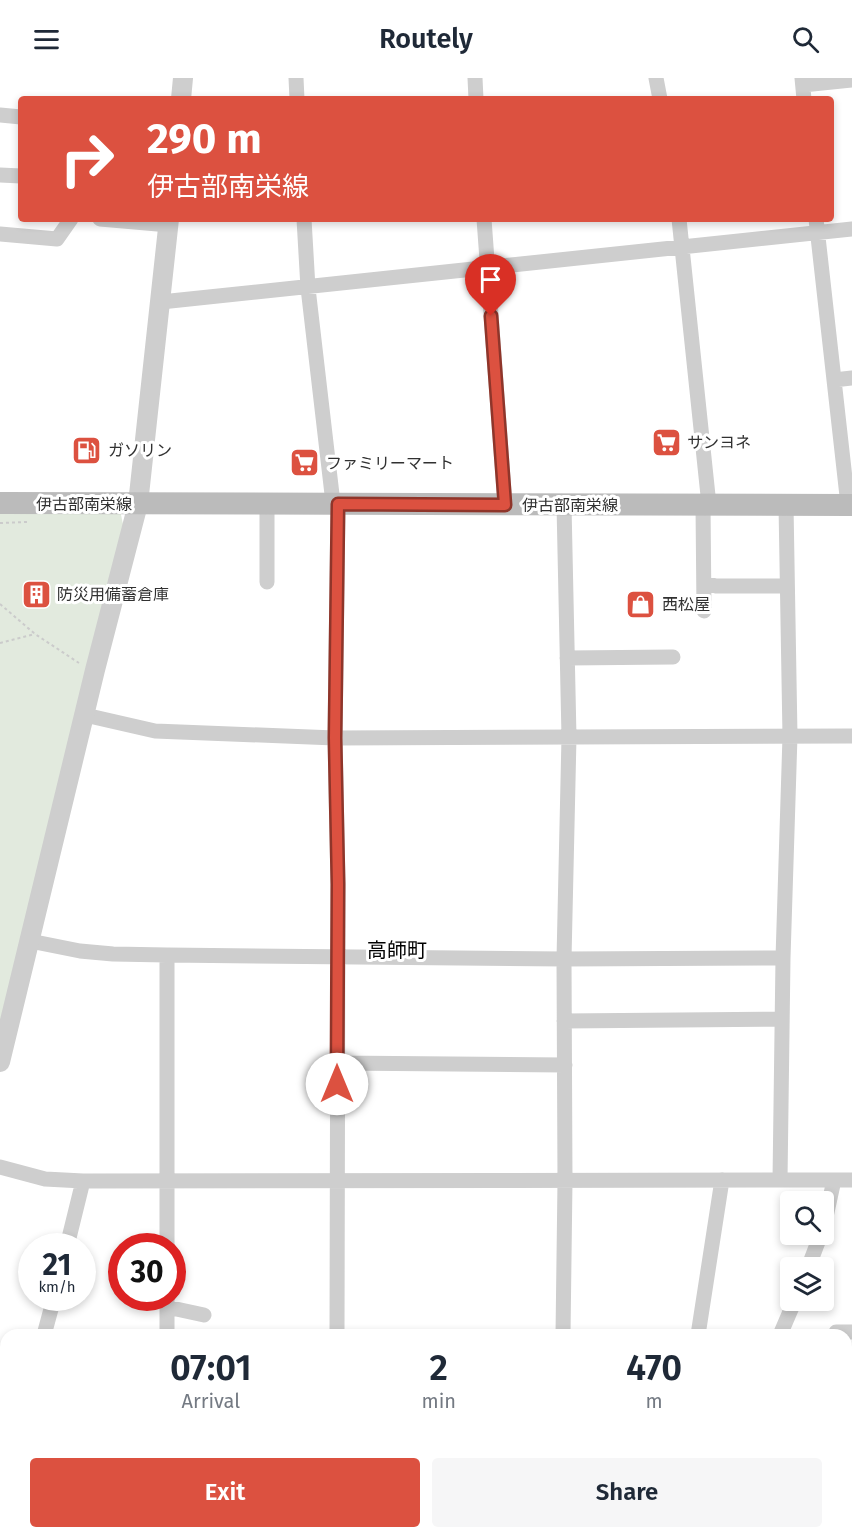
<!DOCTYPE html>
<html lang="en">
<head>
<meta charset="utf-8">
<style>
  body { margin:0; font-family:"Fira Sans","Noto Sans JP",sans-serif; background:#f6f6f7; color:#1f2937; height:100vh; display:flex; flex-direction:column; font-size:22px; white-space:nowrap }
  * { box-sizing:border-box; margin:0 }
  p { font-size:20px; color:#747a83 }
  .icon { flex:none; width:33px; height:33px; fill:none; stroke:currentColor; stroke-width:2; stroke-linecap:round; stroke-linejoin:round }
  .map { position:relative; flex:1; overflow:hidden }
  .details { position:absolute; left:0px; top:1251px; width:852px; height:210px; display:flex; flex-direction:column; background:#fff; border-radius:18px 18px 0 0; box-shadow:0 3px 9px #0003 }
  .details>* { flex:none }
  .guide { position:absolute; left:18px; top:18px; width:816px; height:126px; border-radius:6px; box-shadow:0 3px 9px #0003; background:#dc5140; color:#fff; overflow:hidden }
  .tools { position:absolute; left:780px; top:1113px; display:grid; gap:12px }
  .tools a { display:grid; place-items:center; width:54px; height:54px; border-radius:6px; background:#fff; box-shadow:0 3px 9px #0003; font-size:30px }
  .speed { position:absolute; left:18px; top:1155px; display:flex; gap:12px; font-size:30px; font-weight:700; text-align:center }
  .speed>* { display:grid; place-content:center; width:78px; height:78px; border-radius:50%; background:#fff; box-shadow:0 3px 9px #0003; line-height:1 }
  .speed small { font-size:15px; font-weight:400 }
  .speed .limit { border:9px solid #d22; background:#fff; color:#111 }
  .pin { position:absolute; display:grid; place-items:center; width:51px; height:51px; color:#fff; margin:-62px -26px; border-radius:50% 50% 50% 0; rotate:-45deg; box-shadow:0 0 6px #0007 }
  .pin .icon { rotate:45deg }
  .me { position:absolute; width:66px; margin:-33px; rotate:0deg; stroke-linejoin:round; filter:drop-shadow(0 0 4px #0008) }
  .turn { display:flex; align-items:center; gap:21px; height:126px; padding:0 30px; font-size:27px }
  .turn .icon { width:78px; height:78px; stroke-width:2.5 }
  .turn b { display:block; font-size:42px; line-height:51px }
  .eta { display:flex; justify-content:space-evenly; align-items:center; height:102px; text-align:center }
  .eta b { font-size:36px; font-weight:600; line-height:42px }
  .button { display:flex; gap:12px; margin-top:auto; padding:12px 30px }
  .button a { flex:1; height:69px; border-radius:6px; background:#dc5140; color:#fff; font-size:24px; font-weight:600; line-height:69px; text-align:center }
  .button a+a { background:#f6f6f7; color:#1f2937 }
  header { display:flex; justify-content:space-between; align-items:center; height:78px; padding:0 30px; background:#fff; font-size:27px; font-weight:600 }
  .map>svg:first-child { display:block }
  .green { fill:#e2eade }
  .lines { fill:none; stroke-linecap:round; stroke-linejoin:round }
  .path { stroke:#cbcbcb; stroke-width:2; stroke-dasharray:3 3; stroke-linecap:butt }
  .minor { stroke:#cecece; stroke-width:15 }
  .tertiary { stroke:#cecece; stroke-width:20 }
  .secondary { stroke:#bbb; stroke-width:22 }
  .rail { stroke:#868686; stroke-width:4; stroke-dasharray:6 4.5; stroke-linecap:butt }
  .route-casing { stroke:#8f352a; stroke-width:15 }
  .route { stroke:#dc5140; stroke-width:10 }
  .labels { text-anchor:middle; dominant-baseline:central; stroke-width:6; stroke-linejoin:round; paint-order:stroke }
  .poi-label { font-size:16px; fill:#313131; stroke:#fff; text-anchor:start }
  .street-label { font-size:16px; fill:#313131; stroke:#fff }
  .quarter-label { font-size:20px; fill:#000; stroke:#fff }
</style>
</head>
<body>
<header><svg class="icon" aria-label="menu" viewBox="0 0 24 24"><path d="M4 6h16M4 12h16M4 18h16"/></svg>Routely<svg class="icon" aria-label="search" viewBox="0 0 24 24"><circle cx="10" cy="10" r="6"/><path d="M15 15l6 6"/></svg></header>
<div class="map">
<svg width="852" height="1461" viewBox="0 0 852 1461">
  <rect width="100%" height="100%" fill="#fff"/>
  <!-- green -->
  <path class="green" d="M0,432H120L124,451L0,951Z"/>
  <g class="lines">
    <!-- path -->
    <path class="path" d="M0,445L27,444
      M0,526L35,556L79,585
      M0,565L35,556"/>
    <!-- minor -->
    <path class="minor" d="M296,0L297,21
      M475,0L476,21
      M656,0L660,21
      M802,0L804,21
      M803,7L852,2
      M0,37L21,39
      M0,97L21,98
      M100,141L169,147
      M304,141L308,210L333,425
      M484,141L505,427
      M679,141L709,427
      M816,141L848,427
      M0,156L57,161L71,141
      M161,224L852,151
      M834,302L852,300
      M703,427L704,533
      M267,504V426
      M704,505L716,508H787
      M567,580L673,579
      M85,637L155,653L335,660L852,658
      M30,863L80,873L113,876L167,877L564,881L783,880
      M167,877V1168
      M564,943L782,941
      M337,985L565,987
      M0,1089L45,1101L83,1103L852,1102
      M780,1102L783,880L790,658L786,427
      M824,1148L834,1102
      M67,1168L83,1103
      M808,1190L821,1156
      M167,1229L204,1237
      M836,1254H852
      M44,1257L54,1220
      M167,1257V1220
      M337,1257L338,806L335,660L338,426
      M563,1257L565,1103L564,881L569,659L564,427
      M698,1257L722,1102
      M780,1257L795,1222
      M0,1318L6,1320
      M846,1403L852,1404
      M445,1455V1461
      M562,1455V1461
      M772,1455L776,1461
      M337,1461V1455
      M673,1461V1455"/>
    <!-- tertiary -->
    <path class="tertiary" d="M181,21L183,0
      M0,984L95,592L138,426L169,141"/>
    <!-- secondary -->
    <path class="secondary" d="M0,425L852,427"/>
    <!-- rail -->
    <path class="rail" d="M0,1343H6
      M0,1358L6,1360
      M0,1368L6,1370
      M0,1386L6,1388
      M208,1455L226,1461
      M235,1455L254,1461
      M251,1455L269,1461"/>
  </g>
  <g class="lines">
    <defs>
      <path id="route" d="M337,1006L338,806L335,660L338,426L505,427L491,238"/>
    </defs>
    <!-- route casing -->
    <use href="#route" class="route-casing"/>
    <!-- route -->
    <use href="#route" class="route"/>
  </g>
  <!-- icons -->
  <defs>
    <symbol id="supermarket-square" viewBox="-11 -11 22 22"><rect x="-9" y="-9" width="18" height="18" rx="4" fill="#dc5140" stroke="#fff"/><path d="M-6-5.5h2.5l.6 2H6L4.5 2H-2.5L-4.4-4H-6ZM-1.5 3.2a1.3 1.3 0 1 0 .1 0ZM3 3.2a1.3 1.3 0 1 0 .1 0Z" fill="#fff"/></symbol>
    <symbol id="fuel-square" viewBox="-11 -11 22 22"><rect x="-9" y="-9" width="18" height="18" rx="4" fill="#dc5140" stroke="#fff"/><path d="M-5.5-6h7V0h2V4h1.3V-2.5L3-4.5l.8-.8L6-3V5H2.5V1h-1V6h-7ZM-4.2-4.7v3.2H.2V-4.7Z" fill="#fff"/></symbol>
    <symbol id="building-square" viewBox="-11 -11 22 22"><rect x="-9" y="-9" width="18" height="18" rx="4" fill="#dc5140" stroke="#fff"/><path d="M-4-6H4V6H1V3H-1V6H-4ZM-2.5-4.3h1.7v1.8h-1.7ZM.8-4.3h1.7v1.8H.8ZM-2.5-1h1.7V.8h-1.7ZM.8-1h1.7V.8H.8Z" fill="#fff"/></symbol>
    <symbol id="shop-square" viewBox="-11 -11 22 22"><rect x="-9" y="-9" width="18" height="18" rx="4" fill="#dc5140" stroke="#fff"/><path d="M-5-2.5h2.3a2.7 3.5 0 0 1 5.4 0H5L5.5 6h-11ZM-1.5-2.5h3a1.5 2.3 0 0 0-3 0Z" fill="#fff"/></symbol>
  </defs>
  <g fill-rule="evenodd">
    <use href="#supermarket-square" x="650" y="348" width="33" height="33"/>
    <use href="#fuel-square" x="70" y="356" width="33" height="33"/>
    <use href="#supermarket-square" x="288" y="368" width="33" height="33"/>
    <use href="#building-square" x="20" y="500" width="33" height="33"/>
    <use href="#shop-square" x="624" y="510" width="33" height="33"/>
  </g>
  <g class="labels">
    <!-- poi labels -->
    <g class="poi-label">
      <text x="687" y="364">サンヨネ</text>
      <text x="108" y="372">ガソリン</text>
      <text x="326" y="385">ファミリーマート</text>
      <text x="57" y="516">防災用備蓄倉庫</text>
      <text x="662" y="526">西松屋</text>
    </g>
    <!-- street labels -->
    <g class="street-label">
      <text x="84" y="426">伊古部南栄線</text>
      <text x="570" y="427">伊古部南栄線</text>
    </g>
    <!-- quarter labels -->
    <g class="quarter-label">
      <text x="397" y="872">高師町</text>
    </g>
  </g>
</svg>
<div class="tools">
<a><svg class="icon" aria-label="search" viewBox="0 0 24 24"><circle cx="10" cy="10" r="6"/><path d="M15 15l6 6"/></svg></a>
<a><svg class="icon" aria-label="layers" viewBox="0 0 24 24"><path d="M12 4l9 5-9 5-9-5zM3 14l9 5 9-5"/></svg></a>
</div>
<div class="speed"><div>21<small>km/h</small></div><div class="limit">30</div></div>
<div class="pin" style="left:491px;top:238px;background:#d93025"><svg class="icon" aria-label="arrive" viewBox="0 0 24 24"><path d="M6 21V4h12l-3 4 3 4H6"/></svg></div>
<svg class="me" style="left:337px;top:1006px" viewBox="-20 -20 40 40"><circle r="19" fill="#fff"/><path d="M0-13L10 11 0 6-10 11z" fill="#dc5140"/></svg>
<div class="guide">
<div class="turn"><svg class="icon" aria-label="right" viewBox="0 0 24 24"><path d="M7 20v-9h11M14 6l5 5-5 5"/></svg><div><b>290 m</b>伊古部南栄線</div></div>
</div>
<section class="details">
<div class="eta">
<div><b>07:01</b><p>Arrival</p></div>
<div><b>2</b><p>min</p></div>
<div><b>470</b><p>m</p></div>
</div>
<div class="button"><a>Exit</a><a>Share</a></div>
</section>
</div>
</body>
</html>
